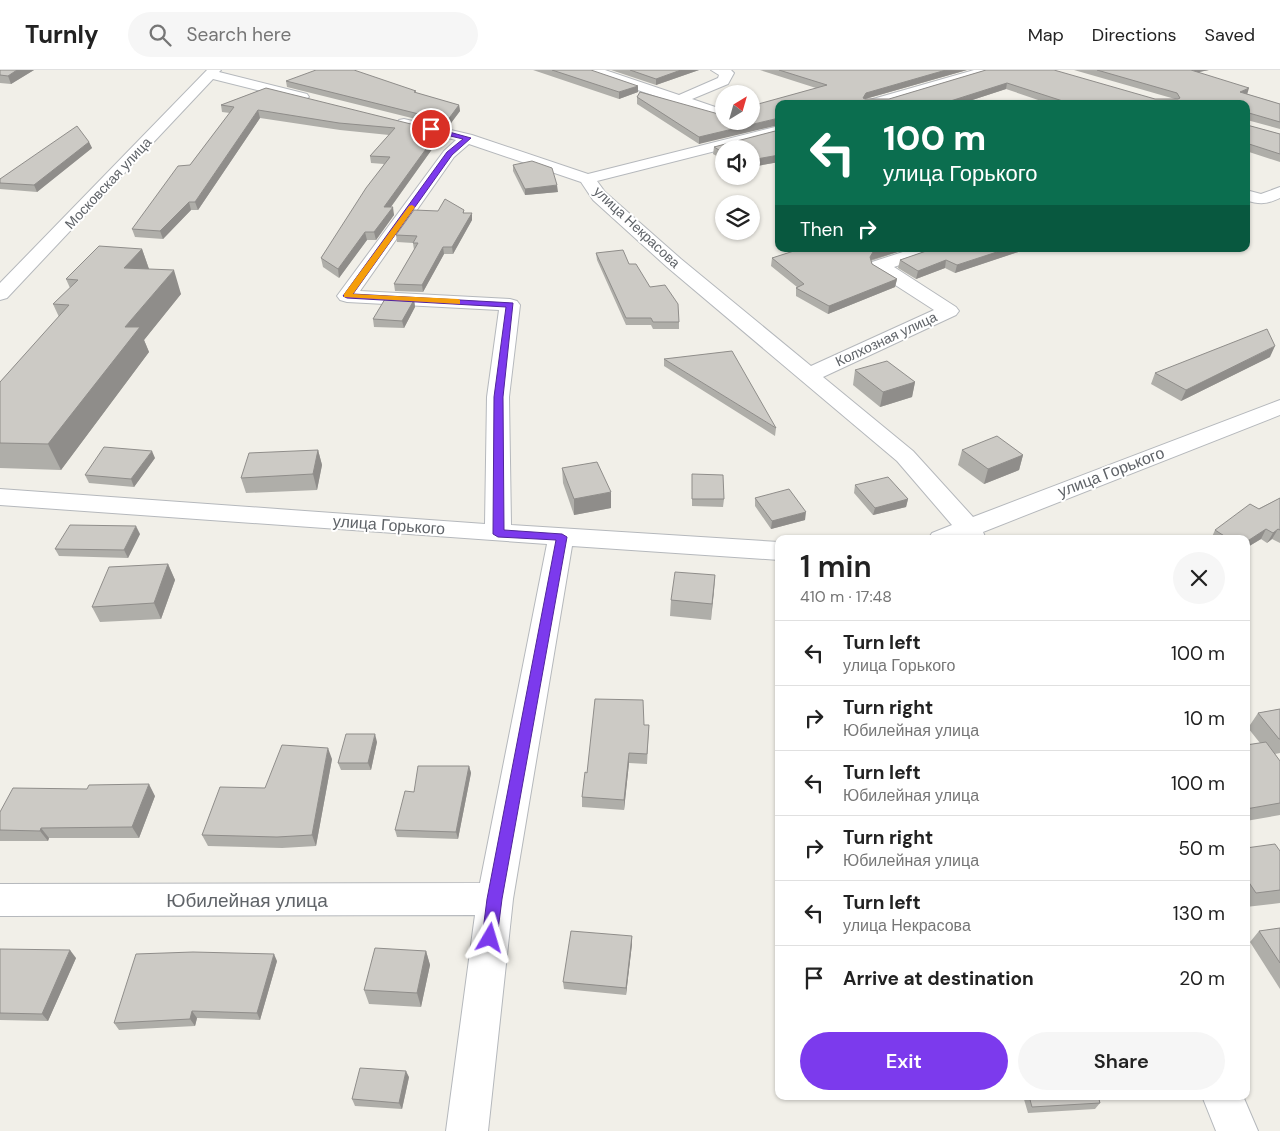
<!DOCTYPE html>
<html lang="en">
<head>
<meta charset="utf-8">
<style>
  body { margin:0; font-family:"DM Sans",sans-serif; background:#f6f6f6; color:#222; height:100vh; display:flex; flex-direction:column; font-size:19px; white-space:nowrap }
  * { box-sizing:border-box; margin:0 }
  p { font-size:16px; color:#767676 }
  .icon { flex:none; width:28px; height:28px; fill:none; stroke:currentColor; stroke-width:2; stroke-linecap:round; stroke-linejoin:round }
  .map { position:relative; flex:1; overflow:hidden }
  .sheet { position:absolute; left:775px; top:465px; width:475px; height:565px; display:flex; flex-direction:column; background:#fff; border-radius:10px; box-shadow:0 1px 4px #0004 }
  .sheet>* { flex:none }
  .banner { position:absolute; left:775px; top:30px; width:475px; height:152px; border-radius:10px; box-shadow:0 1px 4px #0004; background:#0b6e4f; color:#fff; overflow:hidden }
  .needle { width:32px; rotate:37deg }
  .fabs { position:absolute; left:715px; top:15px; display:grid; gap:10px }
  .fabs a { display:grid; place-items:center; width:45px; height:45px; border-radius:50%; background:#fff; box-shadow:0 1px 4px #0004; font-size:25px }
  .pin { position:absolute; display:grid; place-items:center; width:42px; height:42px; color:#fff; margin:-21px; border:2px solid #fff; border-radius:50%; box-shadow:0 1px 5px #0007 }
  .me { position:absolute; width:55px; margin:-28px; rotate:7deg; stroke-linejoin:round; filter:drop-shadow(0 0 4px #0008) }
  .turn { display:flex; align-items:center; gap:18px; height:105px; padding:0 25px; font-size:22px }
  .turn .icon { width:65px; height:65px; stroke-width:2.5 }
  .turn b { display:block; font-size:35px; line-height:42px }
  .then { display:flex; align-items:center; height:48px; padding:0 25px; background:#0003; gap:10px; font-size:19px }
  .round { display:grid; place-items:center; flex:none; width:52px; height:52px; border-radius:26px; background:#f6f6f6 }
  .head { display:flex; align-items:center; justify-content:space-between; height:85px; padding:0 25px }
  h1 { font-size:30px; font-weight:600; line-height:38px }
  .primary-button { display:flex; gap:10px; margin-top:auto; padding:10px 25px }
  .primary-button a { flex:1; height:58px; border-radius:30px; background:#7c3aed; color:#fff; font-size:20px; font-weight:600; line-height:58px; text-align:center }
  .primary-button a+a { background:#f6f6f6; color:#222 }
  ul { padding:0; list-style:none }
  li { display:flex; align-items:center; gap:15px; height:65px; padding:0 25px; border-top:1px solid #e0e0e0 }
  li div { flex:1 }
  li b { display:block; font-size:19px }
  li em { font-style:normal }
  header { display:flex; align-items:center; gap:30px; box-sizing:border-box; height:70px; padding:0 25px; background:#fff; border-bottom:1px solid #e0e0e0 }
  header strong { font-size:24px }
  nav { display:flex; gap:28px; margin-inline-start:auto; font-size:18px }
  .search { width:350px; height:45px; background:#f6f6f6; display:flex; align-items:center; gap:12px; box-sizing:border-box; padding:0 18px; border-radius:28px; color:#767676; font-size:19px }
  .map>svg:first-child { display:block }
  .lines { fill:none; stroke-linecap:round; stroke-linejoin:round }
  .minor-casing { stroke:#b5b8bc; stroke-width:2 }
  .minor { fill:#fff; fill-rule:evenodd }
  .wall { fill:#afaea9 }
  .shaded-wall { fill:#8f8d8a }
  .building { fill:#cccac5; stroke:#8f8d8a }
  .route { fill:#7c3aed; stroke:#51269a }
  .slow { fill:#f59e0b }
  .labels { text-anchor:middle; dominant-baseline:central; stroke-width:4; stroke-linejoin:round; paint-order:stroke }
  .far-street-label { font-size:14px; fill:#5f6368; stroke:#fff }
  .street-label { font-size:16px; fill:#5f6368; stroke:#fff }
  .near-street-label { font-size:19px; fill:#5f6368; stroke:#fff }
</style>
</head>
<body>
<header>
<strong>Turnly</strong>
<div class="search"><svg class="icon" aria-label="search" viewBox="0 0 24 24"><circle cx="10" cy="10" r="6"/><path d="M15 15l6 6"/></svg>Search here</div>
<nav><a>Map</a><a>Directions</a><a>Saved</a></nav>
</header>
<div class="map">
<svg width="1280" height="1061" viewBox="0 0 1280 1061">
  <rect width="100%" height="100%" fill="#f1efe8"/>
  <g class="lines">
    <defs>
      <path id="minor" d="M207,0H221L219,2L307,24L309,27L302,31L213,9L7,228L0,230V213Z
        M585,0H605L679,25L718,8L719,5L711,0H731L734,3L728,14L692,29L724,40V49L587,3Z
        M974,0H995L993,3L887,34H864L866,31Z
        M404,49L472,65L588,104L779,56V65L597,111L605,122L681,189L811,296L934,240L872,200L870,196L872,192L912,179H938L935,183L894,197L956,237L959,241L956,245L823,307L913,381L973,447L1280,330V345L983,462L986,469H928L932,463L952,455L897,391L667,197L593,130L581,112L469,74L454,87L360,221L510,229L517,231L520,235L509,327L511,455L779,472V490L572,476L513,829L488,1061H446L475,845L0,846V814L480,813L547,474L0,435V419L485,454L487,327L499,240L347,232L340,230L337,226L444,81L456,70L399,56L397,53L399,50Z
        M1280,117V128C1267,134 1260,135 1246,130V120L1261,124Z
        M1202,1026H1243L1258,1061H1216Z"/>
    </defs>
    <!-- minor casing -->
    <use href="#minor" class="minor-casing"/>
    <!-- minor -->
    <use href="#minor" class="minor"/>
  </g>
  <!-- wall -->
  <path class="wall" d="M0,0H34L11,14L0,13Z
    M533,0H591L638,22L619,29Z
    M611,0H699L656,15Z
    M760,0H967L865,29H889L986,0L1155,29H1175L1074,0H1209L1198,2L1247,24L1280,34V59L1247,50V55L1280,64V92L1246,81V34H1050L1006,19L960,34H779L699,74L637,34V27L722,45L816,18Z
    M286,11L416,23L459,35L460,41L448,57L287,17Z
    M266,18L440,68L391,137L394,145L376,170H367L339,208L323,197L321,188L384,94L371,93L370,86L389,65L340,60L260,48L198,140H191L163,169L135,167L132,159L190,95L230,43L222,42L221,35Z
    M779,60V92L751,97V79H724V90L713,84L714,77Z
    M89,72L92,78L37,122L0,119V109Z
    M513,95L558,122L525,125L513,101Z
    M464,140V143L472,150L453,184H444L423,222L395,221L394,214L414,180L413,173L397,172L396,165L438,141Z
    M142,179L149,199L181,224L144,270L149,282L61,400L0,398V312L59,247L53,234L70,218L66,209Z
    M800,179H907L871,191L872,194L897,209L895,217L828,244L796,226V218L797,217L771,196L772,188Z
    M932,179H1027L955,203L945,198L916,209L898,198L900,190Z
    M596,183L629,194L679,252V259H653L651,255H626L597,190Z
    M414,230L415,237L404,258L374,257L373,249Z
    M1270,287L1181,331L1151,314L1155,303Z
    M664,289L776,358L775,366L664,296Z
    M855,300L915,312L912,327L880,337L853,315Z
    M318,380L322,395L317,420L246,423L241,408Z
    M962,380L1023,385L1019,400L984,414L958,395Z
    M155,388L134,417L89,413L85,405Z
    M562,398L611,438L574,445L563,413Z
    M692,412L724,429L723,437L692,436Z
    M855,415L908,429L906,437L873,445L854,423Z
    M755,428L805,450L771,459L755,436Z
    M1280,428V473L1272,469L1267,473L1261,469L1246,478V469H1211L1215,460Z
    M140,464L128,488L59,486L55,479Z
    M168,494L175,510L161,549L100,552L92,537Z
    M715,505L711,550L670,546L671,530Z
    M1280,639V683L1275,684L1280,691V745L1246,751V675L1260,673L1248,658L1258,643Z
    M644,655H649L647,694L629,693L624,740L582,737V727L587,703Z
    M377,672L371,700H341L338,693Z
    M332,689L316,776L282,778L208,776L202,765L265,718Z
    M469,696L471,703L458,769L397,767L395,760L414,722Z
    M155,726L139,768H49L48,771H0V742Z
    M1246,778L1280,781V833L1246,837Z
    M1280,858V919L1250,872L1259,861Z
    M632,866V874L626,925L564,919L563,912Z
    M0,879L76,888L48,951L0,950Z
    M426,881L430,895L421,937L369,934L364,920Z
    M277,891L260,950L197,948L195,956L119,960L114,953Z
    M409,1007L402,1039L355,1036L352,1029Z
    M1023,1026H1098L1100,1033L1095,1039L1028,1043Z"/>
  <!-- shaded-wall -->
  <path class="shaded-wall" d="M17,0H34L11,14L8,6Z
    M681,0H699L656,15V9Z
    M946,0H967L865,29L863,28L866,23Z
    M1186,0H1209L1185,5Z
    M1007,13L1006,19L960,34H941Z
    M638,16V22L619,29V22Z
    M1249,18L1247,25L1240,22Z
    M459,35L460,41L448,57L447,51Z
    M258,40L260,48L198,140L195,132Z
    M779,48V55L699,74V67Z
    M439,61L440,68L385,145L384,137Z
    M89,72L92,78L37,122L34,115Z
    M779,85V92L751,97V90Z
    M557,115L558,122L525,125V119Z
    M189,132L191,140L163,169L160,161Z
    M393,137L394,145L376,170L374,162Z
    M472,143V150L453,184L452,177Z
    M365,162L367,170L339,208L338,199Z
    M443,177L444,184L423,222L422,215Z
    M142,179L150,202L124,198Z
    M884,179H907L871,190L868,195L870,187L873,182Z
    M1006,179H1027L955,203L957,195Z
    M946,190L945,198L916,209L918,201Z
    M174,200L181,224L144,270L149,282L61,400L48,374L125,257Z
    M897,209L895,217L828,244L829,236Z
    M414,230L415,237L404,258L402,251Z
    M1275,276L1270,287L1181,331L1186,320Z
    M915,312L912,327L880,337L883,322Z
    M318,380L322,395L317,420L313,404Z
    M152,381L155,388L134,417L131,409Z
    M1023,385L1019,400L984,414L988,399Z
    M611,422V438L574,445V429Z
    M908,429L906,437L873,445L875,438Z
    M806,442L805,450L771,459L772,451Z
    M136,456L140,464L128,488L124,480Z
    M1266,459L1261,469L1246,478V472Z
    M1278,459L1272,469L1267,473L1273,463Z
    M168,494L175,510L161,549L154,533Z
    M715,505L714,521L711,550L712,534Z
    M375,664L377,672L371,700L368,693Z
    M328,678L332,689L316,776L312,765Z
    M629,683V693L624,740V730Z
    M469,696L471,703L458,769L456,762Z
    M149,714L155,726L139,768L132,757Z
    M41,758L49,768L48,771L40,761Z
    M632,866V874L626,925V918Z
    M70,880L76,888L48,951L42,944Z
    M426,881L430,895L421,937L417,923Z
    M274,884L277,891L260,950L257,943Z
    M192,941L197,948L195,956L190,949Z
    M406,1001L409,1007L402,1039L399,1033Z"/>
  <!-- building -->
  <path class="building" d="M0,0H17L8,6L0,5Z
    M316,0H354L416,21L414,22L459,35L447,51L286,11Z
    M552,0H591L638,16L619,22Z
    M630,0H681L656,9Z
    M779,0H946L866,23L863,28L865,29H889L986,0H1054L1155,29H1178L1180,28L1177,23L1097,0H1191L1249,18L1240,22L1280,34V52L1249,43L1247,45V55L1280,64V84L1246,73V34H1072L1007,13L941,34H779V48L699,67L637,27L640,22L722,45L724,44V51H751V36L827,15Z
    M266,18L439,61L384,137H393L374,162H365L338,199L321,188L366,118L390,87L370,86L395,58L339,53L258,40L195,132H189L160,161L132,159L178,96L190,95L234,37L221,35Z
    M77,56L89,72L34,115L0,113V109Z
    M779,60V85L751,90V79H724V83L714,77Z
    M532,91L552,98L557,115L525,119L513,95Z
    M445,129L464,140L463,143H472L452,177H443L422,215L394,214L418,173H413L417,166L396,165L414,140L438,141Z
    M99,176L142,179L124,198L174,200L125,257H140L48,374L0,373V312L69,235L53,234L78,210L66,209Z
    M800,179H884L873,182L870,187L872,194L897,209L829,236L796,218L804,214L772,188Z
    M932,179H1006L957,195L946,190L918,201L900,190Z
    M623,180L629,194H636L650,217L665,215L678,234L679,252H653L651,248H626L596,183Z
    M385,229L414,230L402,251L373,249Z
    M1267,259L1275,276L1186,320L1155,303Z
    M732,281L776,358L664,289Z
    M887,291L915,312L883,322L855,300Z
    M997,366L1023,385L988,399L962,380Z
    M104,377L152,381L131,409L85,405Z
    M318,380L313,404L241,408L249,383Z
    M597,392L611,422L574,429L562,398Z
    M692,404L723,405L724,429H692Z
    M888,407L908,429L875,438L855,415Z
    M789,419L806,442L772,451L755,428Z
    M1280,428V460L1278,459L1273,463L1266,459L1246,472V469H1229L1215,460L1250,434L1259,439Z
    M70,455L136,456L124,480L55,479Z
    M168,494L154,533L92,537L109,497Z
    M675,502L715,505L712,534L671,530Z
    M595,629L643,630L644,655H649L647,684L629,683L624,730L582,727L585,702L587,703Z
    M1280,639V669H1279L1258,643Z
    M346,664H375L368,693H338Z
    M1266,672L1280,691V733L1246,739V675Z
    M282,675L328,678L312,765L277,767L202,765L220,717L265,718Z
    M418,696H469L456,762L395,760L405,721L414,722Z
    M149,714L132,757L41,758L40,761L0,760V742L13,718L87,719L89,715Z
    M1275,774L1280,781V820L1256,823L1246,808V778Z
    M1280,858V893L1259,861Z
    M571,861L632,866L626,918L563,912Z
    M375,878L426,881L417,923L364,920Z
    M0,879L70,880L42,944L0,943Z
    M193,882L274,884L257,943L192,941L190,949L114,953L136,884Z
    M360,998L406,1001L399,1033L352,1029Z
    M1029,1026H1098L1100,1033L1032,1037Z"/>
  <!-- route -->
  <path class="route" d="M431,57L471,68L452,85L353,224L513,233L503,327L504,460L562,464L567,467L502,829L497,868L495,872L490,874L485,872L482,868L487,829L556,470L498,467L493,464L494,327L506,237L347,228L343,226L447,82L463,69L429,61Z"/>
  <!-- slow -->
  <path class="slow" d="M412,135L415,137L353,224L458,229L460,230V234L344,227V224L409,136Z"/>
  <g class="labels">
    <!-- far-street labels -->
    <g class="far-street-label">
      <text transform="translate(108 113) rotate(-47)">Московская улица</text>
      <text transform="translate(637 157) rotate(43)">улица Некрасова</text>
      <text transform="translate(886 269) rotate(-25)">Колхозная улица</text>
    </g>
    <!-- street labels -->
    <g class="street-label">
      <text transform="translate(1111 402) rotate(-21)">улица Горького</text>
      <text transform="translate(389 455) rotate(4)">улица Горького</text>
    </g>
    <!-- near-street labels -->
    <g class="near-street-label">
      <text x="247" y="830">Юбилейная улица</text>
    </g>
  </g>
</svg>
<div class="fabs">
<a><svg class="needle" viewBox="-14 -14 28 28"><path d="M0-13l5 13h-10z" fill="#e53935"/><path d="M0 13l5-13h-10z" fill="#767676"/></svg></a>
<a><svg class="icon" aria-label="sound" viewBox="0 0 24 24"><path d="M4 9h4l5-4v14l-5-4H4zM17 9q2 3 0 6"/></svg></a>
<a><svg class="icon" aria-label="layers" viewBox="0 0 24 24"><path d="M12 4l9 5-9 5-9-5zM3 14l9 5 9-5"/></svg></a>
</div>
<div class="pin" style="left:431px;top:59px;background:#d93025"><svg class="icon" aria-label="arrive" viewBox="0 0 24 24"><path d="M6 21V4h12l-3 4 3 4H6"/></svg></div>
<svg class="me" style="left:490px;top:868px" viewBox="-20 -20 40 40"><path d="M0-17L14 15 0 8-14 15z" fill="#7c3aed" stroke="#fff" stroke-width="4"/></svg>
<div class="banner">
<div class="turn"><svg class="icon" aria-label="left" viewBox="0 0 24 24"><path d="M17 20v-9H6M10 6l-5 5 5 5"/></svg><div><b>100 m</b>улица Горького</div></div>
<div class="then">Then<svg class="icon" aria-label="right" viewBox="0 0 24 24"><path d="M7 20v-9h11M14 6l5 5-5 5"/></svg></div>
</div>
<section class="sheet">
<div class="head"><div><h1>1 min</h1><p>410 m · 17:48</p></div><a class="round"><svg class="icon" aria-label="close" viewBox="0 0 24 24"><path d="M6 6l12 12M18 6L6 18"/></svg></a></div>
<ul>
<li><svg class="icon" aria-label="left" viewBox="0 0 24 24"><path d="M17 20v-9H6M10 6l-5 5 5 5"/></svg><div><b>Turn left</b><p>улица Горького</p></div><em>100 m</em></li>
<li><svg class="icon" aria-label="right" viewBox="0 0 24 24"><path d="M7 20v-9h11M14 6l5 5-5 5"/></svg><div><b>Turn right</b><p>Юбилейная улица</p></div><em>10 m</em></li>
<li><svg class="icon" aria-label="left" viewBox="0 0 24 24"><path d="M17 20v-9H6M10 6l-5 5 5 5"/></svg><div><b>Turn left</b><p>Юбилейная улица</p></div><em>100 m</em></li>
<li><svg class="icon" aria-label="right" viewBox="0 0 24 24"><path d="M7 20v-9h11M14 6l5 5-5 5"/></svg><div><b>Turn right</b><p>Юбилейная улица</p></div><em>50 m</em></li>
<li><svg class="icon" aria-label="left" viewBox="0 0 24 24"><path d="M17 20v-9H6M10 6l-5 5 5 5"/></svg><div><b>Turn left</b><p>улица Некрасова</p></div><em>130 m</em></li>
<li><svg class="icon" aria-label="arrive" viewBox="0 0 24 24"><path d="M6 21V4h12l-3 4 3 4H6"/></svg><div><b>Arrive at destination</b></div><em>20 m</em></li>
</ul>
<div class="primary-button"><a>Exit</a><a>Share</a></div>
</section>
</div>
</body>
</html>
